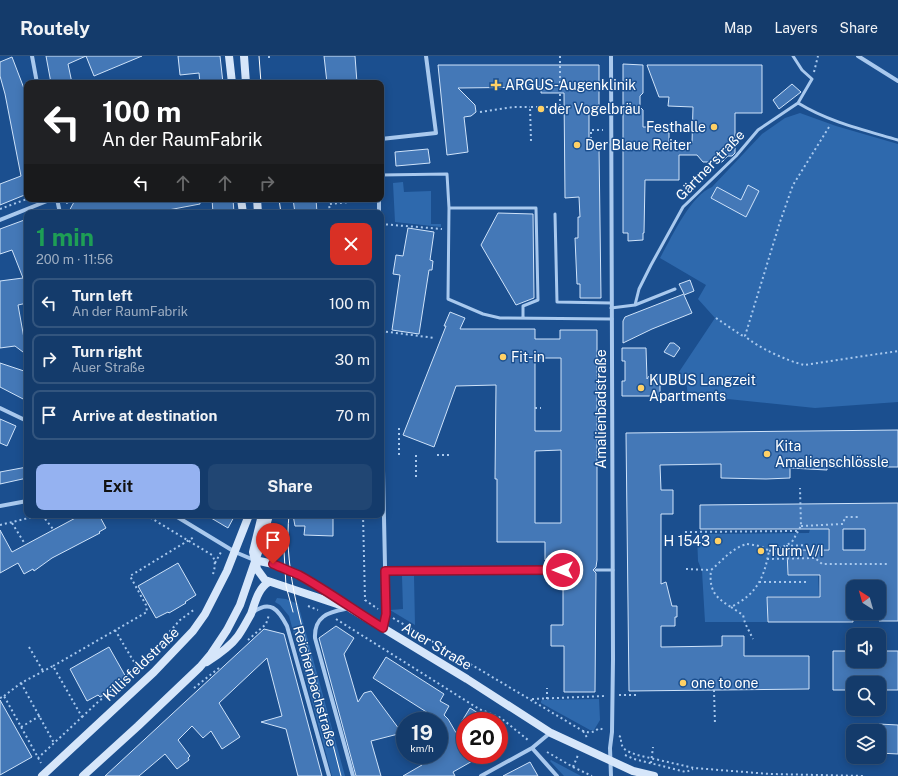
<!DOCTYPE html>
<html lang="en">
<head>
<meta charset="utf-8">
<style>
  body { margin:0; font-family:"Public Sans",sans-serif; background:#214673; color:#f1f3f6; height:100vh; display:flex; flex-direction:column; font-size:15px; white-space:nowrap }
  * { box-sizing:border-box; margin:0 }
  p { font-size:13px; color:#9dadc1 }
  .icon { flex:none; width:22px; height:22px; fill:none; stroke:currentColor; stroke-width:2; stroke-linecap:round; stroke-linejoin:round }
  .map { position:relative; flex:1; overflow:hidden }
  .side { position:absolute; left:24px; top:154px; width:360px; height:308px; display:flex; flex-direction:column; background:#143b6b; border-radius:8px; box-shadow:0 2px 10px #0003,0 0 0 1px #33557e }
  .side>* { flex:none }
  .top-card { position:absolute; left:24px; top:24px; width:360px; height:122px; border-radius:8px; box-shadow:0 2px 10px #0003,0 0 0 1px #33557e; background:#202124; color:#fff; overflow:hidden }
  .needle { width:26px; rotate:323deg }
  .buttons { position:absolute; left:846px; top:524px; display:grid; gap:8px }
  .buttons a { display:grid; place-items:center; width:40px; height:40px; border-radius:8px; background:#143b6b; box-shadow:0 2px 10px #0003,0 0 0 1px #33557e; font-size:20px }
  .speed { position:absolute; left:396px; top:656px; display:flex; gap:8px; font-size:20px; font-weight:700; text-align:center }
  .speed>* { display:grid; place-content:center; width:52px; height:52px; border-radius:50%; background:#143b6b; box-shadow:0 2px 10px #0003,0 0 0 1px #33557e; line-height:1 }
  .speed small { font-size:10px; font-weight:400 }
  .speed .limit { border:6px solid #d22; background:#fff; color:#111 }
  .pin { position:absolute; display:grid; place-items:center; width:34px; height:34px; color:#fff; margin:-41px -17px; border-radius:50% 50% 50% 0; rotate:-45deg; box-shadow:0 0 4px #0007 }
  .pin .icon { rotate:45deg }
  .me { position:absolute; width:44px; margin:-22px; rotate:270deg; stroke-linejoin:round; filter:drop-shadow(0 0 3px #0008) }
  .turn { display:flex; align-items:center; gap:14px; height:84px; padding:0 12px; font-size:18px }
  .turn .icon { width:52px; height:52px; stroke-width:2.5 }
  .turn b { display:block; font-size:28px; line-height:34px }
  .lanes { display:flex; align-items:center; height:38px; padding:0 12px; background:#0003; justify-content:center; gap:20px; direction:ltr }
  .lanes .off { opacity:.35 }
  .round { display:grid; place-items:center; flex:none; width:42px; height:42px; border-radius:8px; background:#214673 }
  .headline { display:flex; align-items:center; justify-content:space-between; height:68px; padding:0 12px }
  h1 { font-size:24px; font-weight:700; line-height:30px; color:#1e9e55 }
  .action { display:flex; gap:8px; margin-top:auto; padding:8px 12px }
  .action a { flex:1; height:46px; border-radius:8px; background:#95b2f1; color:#111; font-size:16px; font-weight:700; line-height:46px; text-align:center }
  .action a+a { background:#214673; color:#f1f3f6 }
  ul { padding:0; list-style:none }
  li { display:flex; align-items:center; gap:12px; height:50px; margin:0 8px 6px; padding:0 4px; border:2px solid #33557e; border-radius:8px }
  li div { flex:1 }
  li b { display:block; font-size:15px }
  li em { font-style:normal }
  header { display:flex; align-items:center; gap:24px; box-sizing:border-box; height:56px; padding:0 20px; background:#143b6b; border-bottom:1px solid #33557e }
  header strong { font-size:19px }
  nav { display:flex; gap:22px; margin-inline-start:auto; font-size:14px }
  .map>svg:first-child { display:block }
  .green { fill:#2e69ad }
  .building { fill:#4478b7; stroke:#cfe3fa; fill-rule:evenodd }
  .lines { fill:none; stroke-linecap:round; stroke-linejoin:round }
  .path { stroke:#a9c9ee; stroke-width:2; stroke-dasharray:2 3; stroke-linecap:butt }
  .lane { stroke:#a9c9ee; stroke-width:3 }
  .street { stroke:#a9c9ee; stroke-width:4 }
  .secondary { stroke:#d6e6fa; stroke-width:8 }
  .tram { stroke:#fff; stroke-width:1 }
  .route-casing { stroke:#92132f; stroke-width:10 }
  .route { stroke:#e11d48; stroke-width:7 }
  .poi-dot { fill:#ffd166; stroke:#1b4f8f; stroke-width:1.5 }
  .labels { text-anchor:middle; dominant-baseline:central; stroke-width:3; stroke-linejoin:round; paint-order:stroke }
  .poi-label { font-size:14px; fill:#fff; stroke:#1b4f8f; text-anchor:start }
  .street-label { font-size:14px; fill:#fff; stroke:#1b4f8f }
</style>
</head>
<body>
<header>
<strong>Routely</strong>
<nav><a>Map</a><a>Layers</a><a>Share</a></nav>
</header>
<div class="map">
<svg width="898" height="720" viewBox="0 0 898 720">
  <rect width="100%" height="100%" fill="#1b4f8f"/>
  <!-- green -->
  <path class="green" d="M800,57L836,70L898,88V346L815,352L718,342H688L686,323L675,322L715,262L698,243L706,229L660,202C672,181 690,140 712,131L762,78L785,62Z
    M403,126L404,136L431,135V168H441V171L395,166L393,127Z
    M810,473H828V493H787V519L818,520L819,540H767V566H705L702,515L698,505L697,478L809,477Z
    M402,520H414L415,569L390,554L403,553Z
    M277,542L286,543L298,548L345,720H332L289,560L280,549L275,546Z
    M599,643L600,664L594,674H590L541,647V645L542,644Z
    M551,704L581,720H564L550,705Z"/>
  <!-- building -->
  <path class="building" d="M46,0H86L68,8L72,27H51Z
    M86,0H142L94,20Z
    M178,0H220L223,27H200L199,17L180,19Z
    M324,0H355L357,27H327Z
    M12,1L25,35L27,46V138L0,149V128L21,120L5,38L0,20V6Z
    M623,8L643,9V37L640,40V51L643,54V71H661L669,77V86L692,87L693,51L668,50L669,41H659L647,9H762V57H735V97L732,100H728L722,106H703L697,99H679V124H645L644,177H643V184L628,185V177H623Z
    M438,9H599V52H589V92H599L601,242H580V228H577L575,182H578V161H580L579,141L565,142L564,37H541V31L458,32L475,49L476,56L471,60L464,61L468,96L447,99Z
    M792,28L801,36L779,53L773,44Z
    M428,93L430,107L396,110L395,96Z
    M748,129L759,135L746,161L711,142L717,131L741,144Z
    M95,143H200V148L163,155L164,157H68L74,146Z
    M212,143H233L234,157H213Z
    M293,143H316L317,157H295Z
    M498,157L533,158L534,242L516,249L481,189Z
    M27,163V247L18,249L27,299L15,290L0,292V225L23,222L12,194L0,198V173Z
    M408,172L434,176L430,204L433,205L432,214H429L419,278L392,274L400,219L393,218L396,199L403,200Z
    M690,224L694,235L684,239L692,257L652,273L623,287V265L625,261L684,238L679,228Z
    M450,256L465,262L460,273H535V283H560V274H597V504L596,511L593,514L596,517L595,636H564V590H551V569H563V517L566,514L563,511V504H545V486H497V423H495L496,329L456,330L434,391L403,379L446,270H444ZM535,302H561V375H535ZM561,394V467H535V395Z
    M670,287H674L680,292L674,301L664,296Z
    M622,292H646L647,323L649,320H660V340H622V325H625V305H622Z
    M0,307L27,316V345L0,331Z
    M0,363L16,370L7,390L0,387Z
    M898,374V411H827V414L790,412V422L766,423L721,422V408L660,409L661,434H673V458H661V528L666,526L672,550H677V561H675V570H661V591L722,590V580H744V600H809V633L629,635L626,377Z
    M27,411V422L0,428V416Z
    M898,447V565H879V531H853V566H768L767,541H820V519H788L787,494H829V473H700V449ZM843,473H865V494H843Z
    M81,459H99L106,472L99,476L100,477L52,502L34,515L33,513L24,518L18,507L0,517V474L12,496Z
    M206,459H235L228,472Z
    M293,459H333V480L304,479L305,470H295Z
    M178,507L196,539L185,546L186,547L169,557L168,556L156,562L138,530Z
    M336,570L354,582L344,598L358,646L364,637L371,635L402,677L371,685L381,720H356L319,582Z
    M264,573L284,578L322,720H298L286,673L261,666L282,660L267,602L219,647L240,681L222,693L211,675L203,682L192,670L178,684L190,700L188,702L189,704L177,713L165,698L139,720H105Z
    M109,591L127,623L115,629L117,632L100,641L98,639L87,645L70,613Z
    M833,595H853V605H879V595H898V634H879V627H853V634H833Z
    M386,601L444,638L440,645L449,650L444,659L448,663L465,692V699H483L453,716L455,720H403L422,709L417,699H439V664L373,622Z
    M0,644L32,701L0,719Z
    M470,652L491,665H462Z
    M879,668L898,669V698L879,697Z
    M530,706L538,720H503Z"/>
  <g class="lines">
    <!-- path -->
    <path class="path" d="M269,0V2
      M560,0V29
      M814,16L818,0
      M480,56L514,51H530
      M829,71L793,129L780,166L745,280C756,291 788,305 804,309L898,295
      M531,85L530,51H560V34
      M589,88H604
      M591,88V74H603
      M66,147L82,143
      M0,153L27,143
      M330,157L329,148L371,144
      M381,168L442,173
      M716,262L741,279L745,280
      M381,275L435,282
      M535,352H541
      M399,399V371
      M437,399H449
      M416,421V399
      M42,459L53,473
      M146,459L212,499C216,505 215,512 213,518
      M363,459L365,544L378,553
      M12,467L25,488
      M0,469L41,459
      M801,470L843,468L845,461H858
      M685,476L797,475
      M747,488C755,489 763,490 769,495C764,522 757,538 731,551C714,541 709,533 711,514C723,504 732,492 747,488Z
      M786,490L808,489
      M769,495L785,490L792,486L801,470L800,432
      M273,499L274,490
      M767,503L815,502L822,508H887
      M215,507L221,496
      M686,513L710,514
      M759,526H809
      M308,550L318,554
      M731,551L743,559L745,567L753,583
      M393,562L583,675C590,677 593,677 599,672L604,674
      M336,563L479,653L501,662L528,684
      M115,574L137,611
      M248,584L266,568L269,559
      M29,591L43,615
      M53,610L147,556L146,549L130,520L194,481
      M137,618V611L156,591L180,564L195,553
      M21,627L54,687
      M194,632L219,612
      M714,634L715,669
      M619,639H636
      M4,640L21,627L53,610L82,661L38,702
      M0,642L4,640L41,707
      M532,643L605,640
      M547,643V632
      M82,661L100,644L118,635
      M21,671L40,660
      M583,675L588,683
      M619,680L621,681V687L623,692L627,695L637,699L694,712L770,718L865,720
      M547,696L573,711L592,720
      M625,699L634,703L686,716L693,713
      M651,707L653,691
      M573,711L578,699"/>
    <!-- lane -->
    <path class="lane" d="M798,47C829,66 864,74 898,84
      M381,119L447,118L449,152L448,243L483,258L500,262L612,263
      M449,152H536L538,244L523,250V262
      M555,158L557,246L611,247
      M635,249L639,233L651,209L683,151L736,100L758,74L798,47L812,23L802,14L793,0
      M611,252L635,249L675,233
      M596,514H613
      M385,515L563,514"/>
    <!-- street -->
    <path class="street" d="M32,0L37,27
      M611,0L613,603L612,676L610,692L611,720
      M858,0L898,25
      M381,83L436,77L426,0
      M57,143L60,157
      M379,143V157
      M0,164L52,143
      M381,318L386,558L383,572
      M0,352L27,365
      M0,450L27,445
      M174,459L235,496L254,504
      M345,553C328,556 314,561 315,582L353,720
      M252,557C270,543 278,553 287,570L329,720
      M532,692L557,720
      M481,720L532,692L550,677"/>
    <!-- secondary -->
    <path class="secondary" d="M229,0L232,27
      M244,0L246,27
      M241,143L243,157
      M257,143L258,157
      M262,459L253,496L257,513L265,524L343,550
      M255,504L273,508L297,518L322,533L350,552L467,623L551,677L633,715L654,720
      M207,606C218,599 230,591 238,580C243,573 247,565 251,558C255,547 258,532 269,526
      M42,720L154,616L193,575L205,558L227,515L249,459
      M83,720L138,670L200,611L211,598L227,574L240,549L262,485L269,459"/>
    <!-- tram -->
    <path class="tram" d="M259,0L261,27
      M279,143L281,157
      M289,459C284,507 298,556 310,602C321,642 331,681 341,720
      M283,477L286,530L293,556"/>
  </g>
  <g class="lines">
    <defs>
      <path id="route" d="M273,508C282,512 290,515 299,519C328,535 355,555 383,572L386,558L385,515L563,514"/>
    </defs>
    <!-- route casing -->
    <use href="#route" class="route-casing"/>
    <!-- route -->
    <use href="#route" class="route"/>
  </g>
  <!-- markers -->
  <g class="poi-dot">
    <path d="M494 23h4v4h4v4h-4v4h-4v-4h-4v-4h4z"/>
    <circle cx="541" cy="53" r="4"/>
    <circle cx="714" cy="71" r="4"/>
    <circle cx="577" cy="89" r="4"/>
    <circle cx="503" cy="301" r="4"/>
    <circle cx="641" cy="332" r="4"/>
    <circle cx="767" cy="398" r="4"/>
    <circle cx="718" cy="485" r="4"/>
    <circle cx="761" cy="495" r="4"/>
    <circle cx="683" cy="627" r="4"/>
  </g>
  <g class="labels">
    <!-- poi labels -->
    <g class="poi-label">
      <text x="505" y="29">ARGUS-Augenklinik</text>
      <text x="549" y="53">der Vogelbräu</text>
      <text x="706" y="71" text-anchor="end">Festhalle</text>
      <text x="585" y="89">Der Blaue Reiter</text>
      <text x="511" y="301">Fit-in</text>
      <text x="649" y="324">KUBUS Langzeit<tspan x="649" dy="16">Apartments</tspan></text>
      <text x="775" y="390">Kita<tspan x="775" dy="16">Amalienschlössle</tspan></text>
      <text x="710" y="485" text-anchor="end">H 1543</text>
      <text x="769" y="495">Turm V/I</text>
      <text x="691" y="627">one to one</text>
    </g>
    <!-- street labels -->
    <g class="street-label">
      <text transform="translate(710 109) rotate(-46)">Gärtnerstraße</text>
      <text transform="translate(601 353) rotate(-90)">Amalienbadstraße</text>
      <text transform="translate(437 590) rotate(31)">Auer Straße</text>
      <text transform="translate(141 608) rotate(-44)">Killisfeldstraße</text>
      <text transform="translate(315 630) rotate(74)">Reichenbachstraße</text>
    </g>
  </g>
</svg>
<div class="buttons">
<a><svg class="needle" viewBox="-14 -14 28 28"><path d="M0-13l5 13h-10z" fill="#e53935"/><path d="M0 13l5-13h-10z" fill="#9dadc1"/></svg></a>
<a><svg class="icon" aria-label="sound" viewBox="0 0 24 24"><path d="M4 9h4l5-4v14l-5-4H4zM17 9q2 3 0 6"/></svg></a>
<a><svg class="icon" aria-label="search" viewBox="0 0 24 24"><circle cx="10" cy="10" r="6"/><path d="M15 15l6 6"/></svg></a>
<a><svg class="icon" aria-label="layers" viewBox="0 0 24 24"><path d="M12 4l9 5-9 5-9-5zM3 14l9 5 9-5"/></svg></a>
</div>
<div class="speed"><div>19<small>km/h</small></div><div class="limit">20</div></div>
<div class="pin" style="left:273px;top:508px;background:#d93025"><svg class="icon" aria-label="arrive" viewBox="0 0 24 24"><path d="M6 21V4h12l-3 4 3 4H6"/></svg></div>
<svg class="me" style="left:563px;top:514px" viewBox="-20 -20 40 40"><circle r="17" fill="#e11d48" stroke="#fff" stroke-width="3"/><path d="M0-11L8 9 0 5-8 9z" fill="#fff"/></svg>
<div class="top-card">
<div class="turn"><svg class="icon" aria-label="left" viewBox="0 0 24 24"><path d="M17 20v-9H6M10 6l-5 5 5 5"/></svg><div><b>100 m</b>An der RaumFabrik</div></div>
<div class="lanes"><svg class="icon" aria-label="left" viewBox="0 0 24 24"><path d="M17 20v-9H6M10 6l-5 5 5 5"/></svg><svg class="icon off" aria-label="ahead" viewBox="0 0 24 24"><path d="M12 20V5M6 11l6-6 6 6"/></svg><svg class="icon off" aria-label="ahead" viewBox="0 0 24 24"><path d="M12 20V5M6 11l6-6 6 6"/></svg><svg class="icon off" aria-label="right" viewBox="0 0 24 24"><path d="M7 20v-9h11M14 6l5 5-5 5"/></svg></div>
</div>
<section class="side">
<div class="headline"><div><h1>1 min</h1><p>200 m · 11:56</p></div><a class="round" style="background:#d93025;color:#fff"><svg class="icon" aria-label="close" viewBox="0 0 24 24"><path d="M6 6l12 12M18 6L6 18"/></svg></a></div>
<ul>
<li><svg class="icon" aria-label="left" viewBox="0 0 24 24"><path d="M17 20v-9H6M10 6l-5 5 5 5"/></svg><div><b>Turn left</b><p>An der RaumFabrik</p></div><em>100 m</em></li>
<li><svg class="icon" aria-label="right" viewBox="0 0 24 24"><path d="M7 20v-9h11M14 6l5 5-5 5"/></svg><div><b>Turn right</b><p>Auer Straße</p></div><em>30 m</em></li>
<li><svg class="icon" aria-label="arrive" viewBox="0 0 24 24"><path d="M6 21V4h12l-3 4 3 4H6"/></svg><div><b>Arrive at destination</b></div><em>70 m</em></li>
</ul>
<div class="action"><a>Exit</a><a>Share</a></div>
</section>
</div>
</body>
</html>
